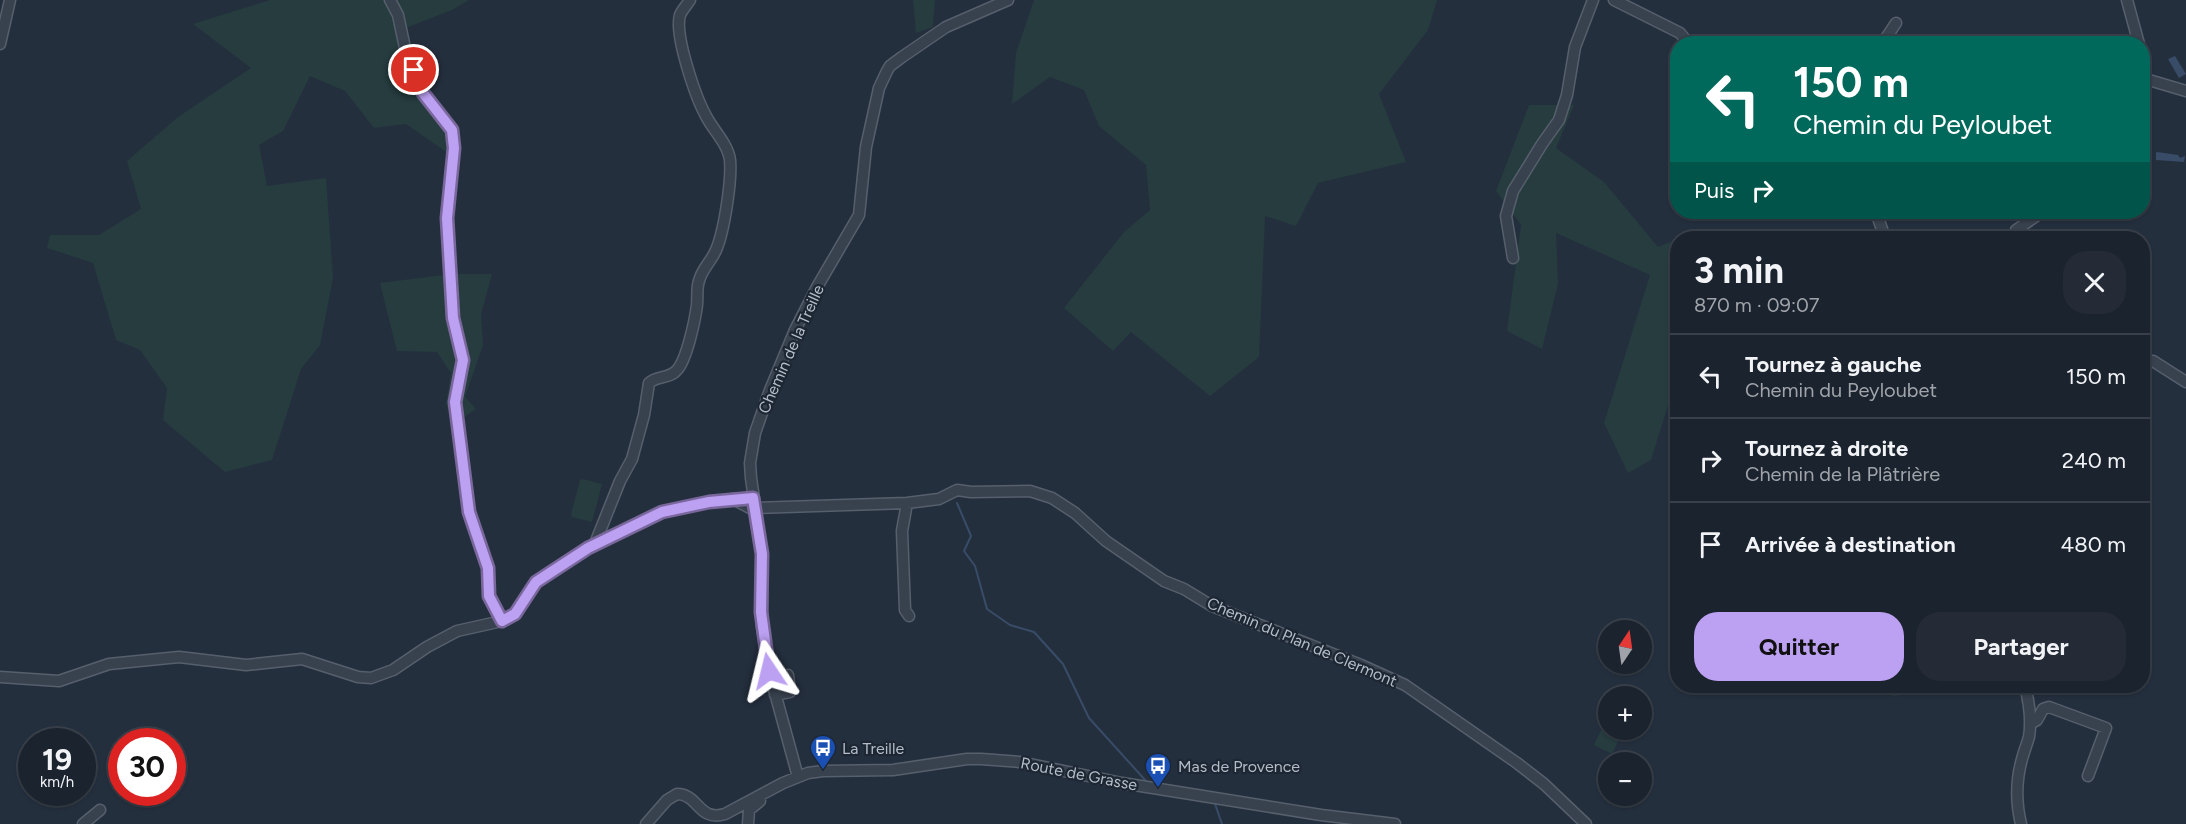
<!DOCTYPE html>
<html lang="fr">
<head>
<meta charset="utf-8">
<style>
  body { margin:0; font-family:Figtree,sans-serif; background:#242b36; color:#f1f3f6; height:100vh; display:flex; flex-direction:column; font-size:22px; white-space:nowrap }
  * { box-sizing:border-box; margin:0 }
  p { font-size:20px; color:#a0a4aa }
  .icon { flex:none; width:33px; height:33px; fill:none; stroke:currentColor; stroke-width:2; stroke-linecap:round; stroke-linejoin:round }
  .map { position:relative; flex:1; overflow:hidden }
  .drawer { position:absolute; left:1670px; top:231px; width:480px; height:462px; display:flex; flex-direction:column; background:#1b232e; border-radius:24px; box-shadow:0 2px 4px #0004,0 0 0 2px #39404a }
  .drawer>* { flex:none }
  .hud { position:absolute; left:1670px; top:36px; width:480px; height:183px; border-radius:24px; box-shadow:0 2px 4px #0004,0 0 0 2px #39404a; background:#00695c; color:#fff; overflow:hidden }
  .needle { width:39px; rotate:13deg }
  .fabs { position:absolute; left:1598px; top:620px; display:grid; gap:12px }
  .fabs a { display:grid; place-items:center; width:54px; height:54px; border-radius:50%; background:#1b232e; box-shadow:0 2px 4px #0004,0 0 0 2px #39404a; font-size:30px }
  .speed { position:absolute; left:18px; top:728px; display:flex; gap:12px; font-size:30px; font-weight:700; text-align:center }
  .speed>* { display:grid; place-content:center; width:78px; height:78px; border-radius:50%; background:#1b232e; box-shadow:0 2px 4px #0004,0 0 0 2px #39404a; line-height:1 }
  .speed small { font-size:15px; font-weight:400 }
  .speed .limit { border:9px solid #d22; background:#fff; color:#111 }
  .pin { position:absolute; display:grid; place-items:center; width:51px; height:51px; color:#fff; margin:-26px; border:3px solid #fff; border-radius:50%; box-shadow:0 2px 6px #0007 }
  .me { position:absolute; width:66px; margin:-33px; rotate:350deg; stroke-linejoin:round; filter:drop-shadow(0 0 4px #0008) }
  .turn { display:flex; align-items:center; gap:21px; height:126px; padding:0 24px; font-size:27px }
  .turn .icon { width:78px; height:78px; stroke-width:2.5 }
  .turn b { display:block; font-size:42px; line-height:51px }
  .then { display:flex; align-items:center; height:57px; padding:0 24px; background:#0003; gap:12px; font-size:22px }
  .round { display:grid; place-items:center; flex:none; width:63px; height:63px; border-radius:24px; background:#242b36 }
  .head { display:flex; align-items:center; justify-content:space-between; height:102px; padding:0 24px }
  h1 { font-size:36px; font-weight:700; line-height:45px }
  .cta { display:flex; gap:12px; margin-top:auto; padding:12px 24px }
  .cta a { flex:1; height:69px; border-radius:24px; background:#bca0f2; color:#111; font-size:24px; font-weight:700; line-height:69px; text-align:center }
  .cta a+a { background:#242b36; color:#f1f3f6 }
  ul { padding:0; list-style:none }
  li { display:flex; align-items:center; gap:18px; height:84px; padding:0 24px; border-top:2px solid #39404a }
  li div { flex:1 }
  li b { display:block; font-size:22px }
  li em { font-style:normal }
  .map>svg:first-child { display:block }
  .green { fill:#263c3f }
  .water { fill:#394c67 }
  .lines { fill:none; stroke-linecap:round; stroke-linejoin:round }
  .stream { stroke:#394c67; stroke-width:2 }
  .minor-casing { stroke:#565f6c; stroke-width:13 }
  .minor { stroke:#38414e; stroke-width:10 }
  .route-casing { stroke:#7a689d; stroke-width:15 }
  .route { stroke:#bca0f2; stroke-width:10 }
  .labels { text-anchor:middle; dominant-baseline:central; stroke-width:4.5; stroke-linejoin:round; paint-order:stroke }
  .street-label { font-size:16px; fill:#b4bcc9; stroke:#1d2633 }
  .poi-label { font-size:16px; fill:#b4bcc9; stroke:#1d2633; text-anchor:start }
</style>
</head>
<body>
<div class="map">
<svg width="2186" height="824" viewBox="0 0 2186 824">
  <rect width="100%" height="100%" fill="#242f3e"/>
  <!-- green -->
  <path class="green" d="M270,0H469L452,10L398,31L450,137L452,156L406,124L374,128L345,91L310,76L283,131L259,145L267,186L326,178L333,278L320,345L301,369L272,460L225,472L163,420L167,388L140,350L116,340L93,263L47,248L50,235H99L141,209L127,161L178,117L251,68L193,24Z
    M913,0H935L933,27L916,33Z
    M1034,0H1437L1428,30L1379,94L1406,162L1318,183L1296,226L1265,216L1259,357L1210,396L1131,332L1113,351L1064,308L1124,232L1150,210L1146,165L1099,126L1084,90L1050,77L1012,104L1016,53Z
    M1529,105H1574L1556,148L1604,182L1658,247L1677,239V383H1675L1651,460L1628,473L1604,423L1650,275L1556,233L1558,284L1542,349L1507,331L1521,225L1496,191Z
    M451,274H492L481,314L483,345L465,397L476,409L452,425L446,404L451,373L437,352L397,351L380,283Z
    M583,479L602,484L592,522L572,517L571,514L580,480Z
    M1861,686H1900L1897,697Z
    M1608,715V729H1624L1612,754L1594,745Z"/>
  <!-- water -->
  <path class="water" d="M2175,56L2186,74L2179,78L2168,59Z
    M2157,152L2178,155L2180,158L2185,156L2184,162L2156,160V153Z"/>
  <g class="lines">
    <!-- stream -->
    <path class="stream" d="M957,503L971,536L964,551L975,566L987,609L1010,625L1034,632L1063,664L1089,718L1146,781
      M1215,804L1222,824"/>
    <defs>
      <path id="minor" d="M390,0L398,15L405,48L423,93L452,130L454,149L447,218L453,318L463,360L455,402L469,512L488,568L489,596L502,621
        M1614,0L1680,33L1689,44
        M2127,0L2139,44
        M0,44L10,0
        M1882,44L1896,23
        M2142,78L2186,91
        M1876,212L1885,238
        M2016,230L2042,212
        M1513,258L1506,216L1513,191L1542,144L1559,120L1567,95L1575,47L1593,0
        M2153,361L2186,382
        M733,499L750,508H755L907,503L939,499L957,490L971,492L1030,491L1052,498L1075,513L1106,541L1164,581L1184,589L1212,606L1361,665L1405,685L1517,763L1544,784L1586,824
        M907,503L902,531L905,610L909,616
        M594,546L620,481L632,459L644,415L649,383C657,375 670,379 677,370C687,359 695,320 697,305C698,296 696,286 700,278C703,268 712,260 716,250C724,232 732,180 730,160C728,144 713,130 706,116C696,98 674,35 680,15C682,10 687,5 690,0
        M0,677L59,681L109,664L179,657L246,665L302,659L358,677L371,678L393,670L427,647L457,631L502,621L515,614L536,582L588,548L662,512L709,502L740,499
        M775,695L790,692L788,675
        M2030,724L2037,720L2043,709L2049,707L2106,728L2088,776
        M798,777L769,671L762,626V554L751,478L750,463L755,433L770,390L795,330L817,287L859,215L866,147L879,88L887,71L890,66L902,57L946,27L1008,0
        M83,824L100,810
        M646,824L667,800L677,794C699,794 698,822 725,814L783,783L808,773L823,771L893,770L967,759H981L1020,762L1122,783L1321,815L1395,824
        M748,824L749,810L760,801
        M2021,824C2016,803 2016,780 2022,759C2024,751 2027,744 2029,737C2032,719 2029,702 2025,686"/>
    </defs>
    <!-- minor casing -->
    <use href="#minor" class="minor-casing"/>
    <!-- minor -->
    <use href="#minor" class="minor"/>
  </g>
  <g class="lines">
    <defs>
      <path id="route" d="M414,70L423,93L452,130L454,148L447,218L453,318L463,360L455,402L469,512L488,568L489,596L502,621L515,614L536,582L588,548L662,512L709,502L753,498L762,554L761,612L769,671"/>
    </defs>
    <!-- route casing -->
    <use href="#route" class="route-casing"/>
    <!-- route -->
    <use href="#route" class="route"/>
  </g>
  <!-- icons -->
  <defs>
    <symbol id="bus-pin" viewBox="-11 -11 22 30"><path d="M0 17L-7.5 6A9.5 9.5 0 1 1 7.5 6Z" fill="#1a4fb4" stroke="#1d2633"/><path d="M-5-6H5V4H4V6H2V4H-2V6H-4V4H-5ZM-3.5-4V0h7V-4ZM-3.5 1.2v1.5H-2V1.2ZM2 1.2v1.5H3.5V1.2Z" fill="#fff"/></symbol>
  </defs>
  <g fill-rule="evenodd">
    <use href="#bus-pin" x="808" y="733" width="30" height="40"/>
    <use href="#bus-pin" x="1143" y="751" width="30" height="40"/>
  </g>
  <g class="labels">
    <!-- street labels -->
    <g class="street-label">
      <text transform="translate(791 349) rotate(-66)">Chemin de la Treille</text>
      <text transform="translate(1302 642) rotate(23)">Chemin du Plan de Clermont</text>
      <text transform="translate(1079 774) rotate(11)">Route de Grasse</text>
    </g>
    <!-- poi labels -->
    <g class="poi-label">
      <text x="842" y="748">La Treille</text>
      <text x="1178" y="766">Mas de Provence</text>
    </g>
  </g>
</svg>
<div class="fabs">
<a><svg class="needle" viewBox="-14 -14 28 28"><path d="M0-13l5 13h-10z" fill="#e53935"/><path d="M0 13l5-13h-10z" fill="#a0a4aa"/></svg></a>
<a>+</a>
<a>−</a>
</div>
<div class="speed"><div>19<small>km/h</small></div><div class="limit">30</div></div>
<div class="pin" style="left:414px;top:70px;background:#d93025"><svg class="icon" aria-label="arrive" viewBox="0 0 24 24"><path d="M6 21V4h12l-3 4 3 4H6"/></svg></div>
<svg class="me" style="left:769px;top:671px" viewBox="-20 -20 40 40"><path d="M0-17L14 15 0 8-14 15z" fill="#bca0f2" stroke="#fff" stroke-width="4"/></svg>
<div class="hud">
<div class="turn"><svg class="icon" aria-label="left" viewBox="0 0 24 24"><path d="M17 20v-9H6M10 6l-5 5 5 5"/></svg><div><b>150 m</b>Chemin du Peyloubet</div></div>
<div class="then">Puis<svg class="icon" aria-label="right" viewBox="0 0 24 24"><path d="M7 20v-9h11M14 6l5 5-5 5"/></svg></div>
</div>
<section class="drawer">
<div class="head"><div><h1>3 min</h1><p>870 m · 09:07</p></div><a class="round"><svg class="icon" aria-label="close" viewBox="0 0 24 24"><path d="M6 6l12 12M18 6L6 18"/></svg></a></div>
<ul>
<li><svg class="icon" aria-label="left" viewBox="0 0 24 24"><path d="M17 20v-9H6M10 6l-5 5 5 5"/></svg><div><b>Tournez à gauche</b><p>Chemin du Peyloubet</p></div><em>150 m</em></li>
<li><svg class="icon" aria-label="right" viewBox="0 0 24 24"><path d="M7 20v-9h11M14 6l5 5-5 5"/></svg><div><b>Tournez à droite</b><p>Chemin de la Plâtrière</p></div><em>240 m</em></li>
<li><svg class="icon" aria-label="arrive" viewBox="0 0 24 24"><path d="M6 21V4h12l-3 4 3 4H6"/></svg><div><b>Arrivée à destination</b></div><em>480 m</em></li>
</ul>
<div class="cta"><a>Quitter</a><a>Partager</a></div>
</section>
</div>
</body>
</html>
